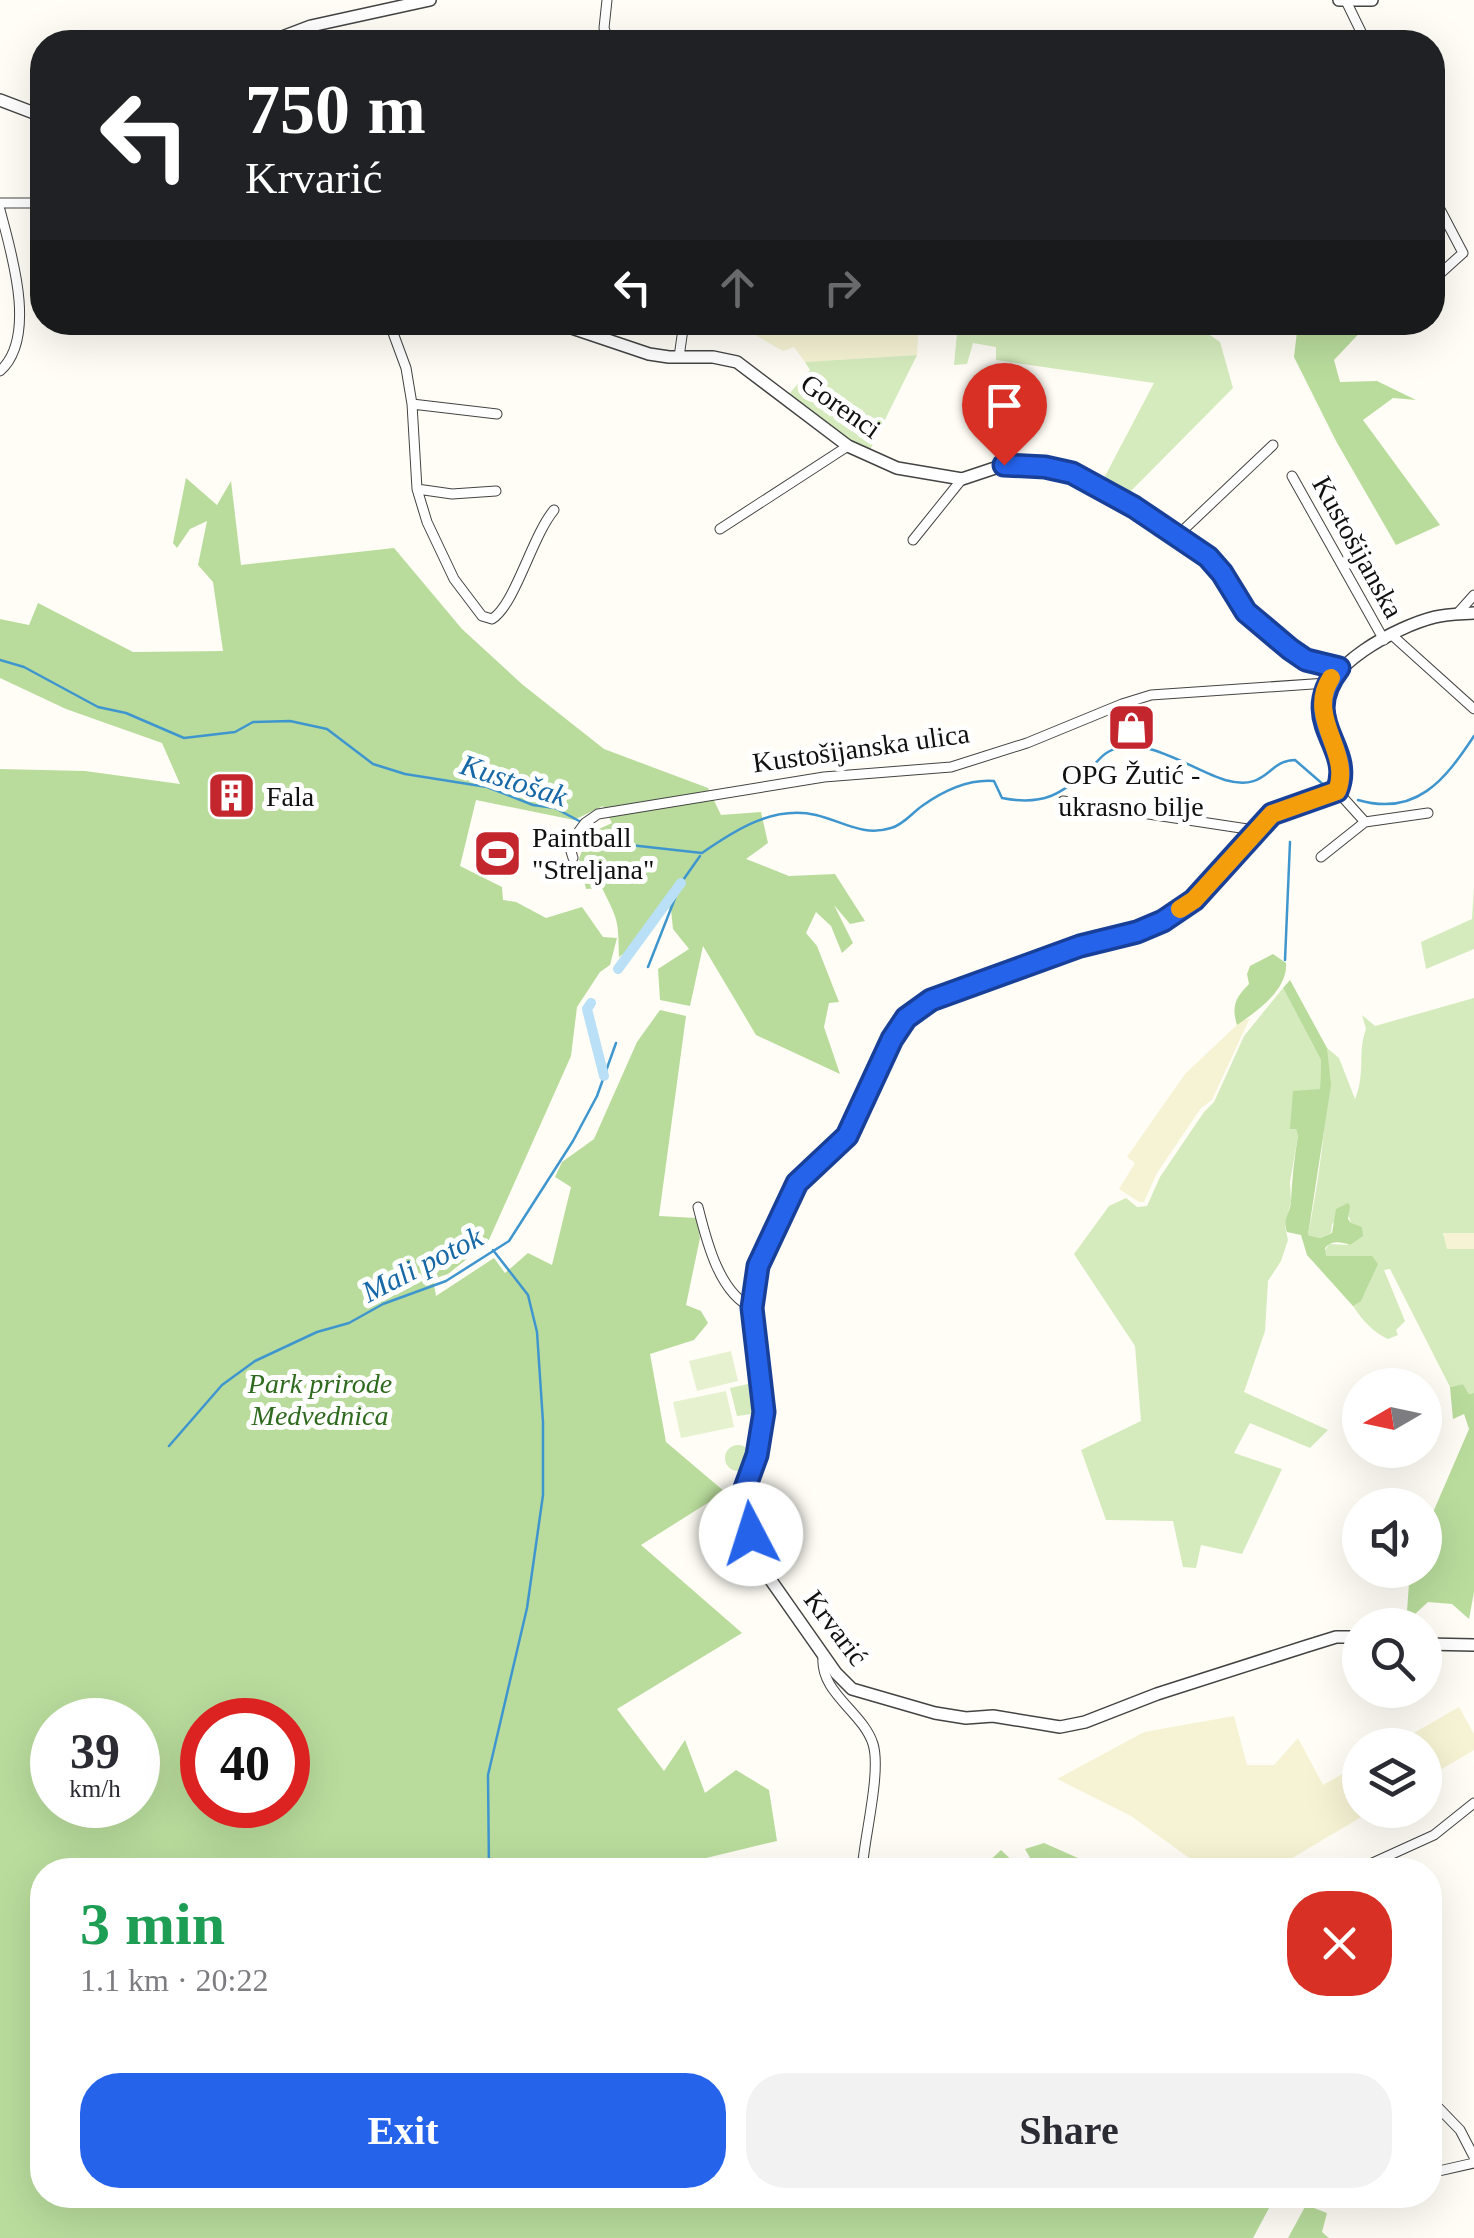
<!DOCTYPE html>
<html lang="en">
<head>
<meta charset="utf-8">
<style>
  body { margin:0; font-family:"Times New Roman",serif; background:#f2f2f3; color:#2b2b33; height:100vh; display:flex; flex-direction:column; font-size:38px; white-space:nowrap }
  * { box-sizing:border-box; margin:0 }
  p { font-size:32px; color:#7c7c81 }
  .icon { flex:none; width:55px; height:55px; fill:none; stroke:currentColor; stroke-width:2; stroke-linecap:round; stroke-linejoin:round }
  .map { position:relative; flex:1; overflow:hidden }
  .side { position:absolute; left:30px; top:1858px; width:1412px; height:350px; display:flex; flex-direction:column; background:#fff; border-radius:40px; box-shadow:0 10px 40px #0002 }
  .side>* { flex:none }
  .top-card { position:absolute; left:30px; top:30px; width:1415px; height:305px; border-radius:40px; box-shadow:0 10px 40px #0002; background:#202124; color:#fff; overflow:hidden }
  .needle { width:65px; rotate:261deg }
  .fabs { position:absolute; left:1342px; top:1368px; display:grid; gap:20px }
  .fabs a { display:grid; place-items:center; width:100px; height:100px; border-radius:50%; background:#fff; box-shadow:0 10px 40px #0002; font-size:50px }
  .speed { position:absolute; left:30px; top:1698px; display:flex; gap:20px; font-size:50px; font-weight:700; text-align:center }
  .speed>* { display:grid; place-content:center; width:130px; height:130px; border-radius:50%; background:#fff; box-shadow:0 10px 40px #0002; line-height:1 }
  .speed small { font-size:25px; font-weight:400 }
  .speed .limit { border:15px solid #d22; background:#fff; color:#111 }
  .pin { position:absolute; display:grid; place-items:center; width:85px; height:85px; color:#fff; margin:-102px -42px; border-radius:50% 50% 50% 0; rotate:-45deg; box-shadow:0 0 10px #0007 }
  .pin .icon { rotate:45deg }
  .me { position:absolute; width:110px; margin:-55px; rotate:355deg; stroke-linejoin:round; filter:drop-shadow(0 0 8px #0008) }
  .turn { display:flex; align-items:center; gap:35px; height:210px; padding:0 50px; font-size:45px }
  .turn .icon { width:130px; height:130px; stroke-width:2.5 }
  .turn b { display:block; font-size:70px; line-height:85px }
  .lanes { display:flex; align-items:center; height:95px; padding:0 50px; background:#0003; justify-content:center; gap:50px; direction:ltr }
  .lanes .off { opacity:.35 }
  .round { display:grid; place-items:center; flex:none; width:105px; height:105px; border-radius:40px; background:#f2f2f3 }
  .overview { display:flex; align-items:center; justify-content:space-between; height:170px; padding:0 50px }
  h1 { font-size:60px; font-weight:700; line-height:75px; color:#1e9e55 }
  .primary-button { display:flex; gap:20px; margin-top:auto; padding:20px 50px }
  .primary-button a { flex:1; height:115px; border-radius:40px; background:#2563eb; color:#fff; font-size:40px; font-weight:700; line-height:115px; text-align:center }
  .primary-button a+a { background:#f2f2f3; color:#2b2b33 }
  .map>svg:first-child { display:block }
  .farmland { fill:#f6f3d4 }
  .green { fill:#d5ebbd }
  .forest { fill:#b9dc9c; fill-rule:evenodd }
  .pitch { fill:#e6f2cf }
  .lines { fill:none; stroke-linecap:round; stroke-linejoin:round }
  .stream { stroke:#3f96cf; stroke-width:2.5 }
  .canal { stroke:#b9e0f7; stroke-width:10 }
  .minor-casing { stroke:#444; stroke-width:11 }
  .tertiary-casing { stroke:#444; stroke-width:14 }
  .minor { stroke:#fff; stroke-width:9 }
  .tertiary { stroke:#fff; stroke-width:11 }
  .route-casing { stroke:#184099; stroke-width:25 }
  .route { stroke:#2563eb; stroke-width:18 }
  .slow { stroke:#f59e0b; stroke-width:18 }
  .labels { text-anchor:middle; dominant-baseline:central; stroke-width:10; stroke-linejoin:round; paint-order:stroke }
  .street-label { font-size:28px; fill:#111; stroke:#fff }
  .poi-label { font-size:28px; fill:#111; stroke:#fff; text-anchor:start }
  .park-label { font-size:28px; font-style:italic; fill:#2f6b1f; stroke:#fff }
  .water-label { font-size:30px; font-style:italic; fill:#1768a6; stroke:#fff }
</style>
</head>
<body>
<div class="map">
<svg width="1474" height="2238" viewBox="0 0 1474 2238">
  <rect width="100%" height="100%" fill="#fffdf5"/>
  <!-- farmland -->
  <path class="farmland" d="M753,323H919L917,355L805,362L794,347L783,351L757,336Z
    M1250,1018L1212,1100L1201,1108L1157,1173L1144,1202H1139L1119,1189L1135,1163L1127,1157L1185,1074L1241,1021Z
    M1443,1232L1474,1233V1249H1446Z
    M1459,1707L1474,1734V1750L1425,1779V1745H1393Z
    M1234,1716L1247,1765H1274L1298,1738L1323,1785L1360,1764V1810H1373L1272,1870H1206L1131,1816L1057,1779L1144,1732Z"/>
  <!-- green -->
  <path class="green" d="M958,323H1192L1220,342L1233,388L1128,494L1104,478L1154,383L996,360V347L973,343L967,364L954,365Z
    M917,355L870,450L865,452L788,395L810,370L805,362Z
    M1474,887V949L1426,969L1421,942L1472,919Z
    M1283,988L1321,1060L1320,1089L1291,1129H1296L1298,1136L1290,1182L1291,1201L1285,1226L1288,1240L1281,1261L1268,1281L1265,1331L1244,1392L1328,1430L1310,1448L1250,1423L1234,1453L1282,1469L1242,1554L1201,1545L1196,1568L1183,1567L1173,1521L1106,1520L1081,1450L1141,1421L1135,1346L1074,1254L1109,1206L1126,1198L1137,1207L1147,1206L1160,1177L1204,1112L1214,1102L1244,1036Z
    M1474,998V1233H1443L1447,1249H1474V1393L1469,1394L1463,1384L1450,1387L1390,1269L1384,1270L1405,1321L1396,1330L1398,1335L1388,1339C1373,1332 1363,1321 1353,1306C1368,1295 1374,1273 1372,1256H1326L1324,1252L1329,1244L1350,1245L1351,1223L1347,1211L1332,1224L1331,1233L1320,1238L1308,1235C1320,1175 1329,1109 1327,1048L1339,1058L1355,1099C1366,1073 1357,1053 1366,1029L1362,1015L1375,1026Z
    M757,1382V1403L752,1414L737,1416L730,1388Z
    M725 1458a13 13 0 1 1 26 0a13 13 0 1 1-26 0Z"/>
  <!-- forest -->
  <path class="forest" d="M1298,323H1369L1334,360L1340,382L1377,381L1416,400L1393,398L1363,420L1440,525L1396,545L1336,441L1294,357Z
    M186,478L217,505L231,481L241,565L394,548L462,629L523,685L604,749L708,788L721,815L761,812L768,843L746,859L789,876L835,874L865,921L850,924L834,905L853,943L842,953L831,926L816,912L806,933L817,946L839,1002L829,1003L824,1027L840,1074L756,1035L703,946L690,1006L660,1000L658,969L689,949L673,929L671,909L660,905L626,952L619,957C618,920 619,922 602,888L586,889L579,859L588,834L612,823L603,806L574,820L476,800L460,866L502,887L503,900L516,902L546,918L582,907L603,937L617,938L610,965L600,972L577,1007L571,1056L488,1242L448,1274L433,1279L436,1296L494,1258L505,1273L528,1253L552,1265L571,1187L555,1177L562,1162L594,1139L637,1042L660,1010L686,1016L659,1216L697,1218L700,1238L686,1305L701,1311L708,1323L694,1340L650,1354L666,1442L725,1492L641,1545L742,1633L617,1709L664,1771L685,1740L705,1793L736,1770L769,1790L777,1841L706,1858L700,1870H42V2195H1276L1253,2238H0V769L85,771L180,784L162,743L66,709L0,678V619L29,625L38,603L133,652L223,651L213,582L198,565L207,521L190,529L177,548L173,543ZM52,1720H138V1805H52ZM202,1720H288V1805H202Z
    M1273,954L1286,963C1288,990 1257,1011 1237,1025C1231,1006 1236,997 1249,984L1247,974L1250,966Z
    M1290,980L1327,1048L1331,1085L1308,1235L1320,1238L1332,1233L1336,1209L1348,1203L1350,1206L1348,1219L1351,1223L1362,1227L1363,1236L1350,1245C1340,1242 1332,1240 1325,1248L1326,1256H1372L1378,1264L1361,1301L1353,1306L1307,1255L1301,1235L1287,1232C1282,1218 1290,1215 1291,1201C1292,1180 1294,1159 1298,1136L1296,1129H1290L1293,1091L1320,1089L1321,1060L1283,988Z
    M1463,1384L1469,1394L1474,1393V1592L1469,1619L1452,1604L1428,1602L1415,1614L1407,1611L1410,1570H1425V1531L1469,1429L1464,1414L1453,1419L1450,1387Z
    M1044,1843L1105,1870H1037L1025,1849Z
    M1001,1850L1022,1870H980Z
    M1306,2205L1327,2213L1322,2232L1329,2238H1288Z"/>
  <!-- pitch -->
  <path class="pitch" d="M731,1351L738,1381L697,1391L689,1361Z
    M726,1391L734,1427L681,1438L673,1402Z"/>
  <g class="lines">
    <!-- stream -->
    <path class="stream" d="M0,660L24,667L98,707L126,713L184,738L235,732L253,722L290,721L327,729L373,764L405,774L487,787L533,805L555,808L581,822
      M1358,800C1416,817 1445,780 1474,736
      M588,826L612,843L702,853C735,830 774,805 816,815C842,821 863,837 891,828C903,825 912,813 922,806C943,791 969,779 994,781L1002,798C1043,806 1061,795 1092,767C1097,762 1102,755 1108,752C1143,732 1191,770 1225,780C1268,792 1267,760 1295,760L1325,786
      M1285,960L1290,842
      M648,967L681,883L700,856
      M169,1446L222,1385L255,1361L317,1332L349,1323L383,1304L446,1281L509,1241L573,1141L597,1096L616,1043
      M489,1870L488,1775L527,1608L543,1495V1422L537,1332L528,1295L493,1250"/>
    <!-- canal -->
    <path class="canal" d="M618,969L681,883
      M591,1003L587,1009L604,1076"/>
    <defs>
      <path id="minor" d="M607,0L604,28L609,42
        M1346,1L1366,42
        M1432,194L1463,253
        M0,203H42
        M0,210C11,252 38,337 0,371
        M1432,281L1463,253
        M389,322L406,368L412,404L417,489L427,522L454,579L482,616L492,619C515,605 532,536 554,510
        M1379,328L1386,322
        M679,357L684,322
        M412,404L497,414
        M1292,476L1384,640
        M417,489L452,494L496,491
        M720,529L848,446
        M1178,535L1273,445
        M913,540L962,479
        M1457,614L1474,595
        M1393,636L1474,709
        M1337,791L1365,822
        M1063,801L1254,830
        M1321,857L1365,822L1428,813
        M573,858L569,845L585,823L598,814L824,777L951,767L1027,743L1122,704L1151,695L1327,683
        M698,1207C706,1239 719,1294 753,1308
        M823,1657C820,1693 863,1712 873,1744C881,1770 866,1831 863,1861L856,1870
        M1357,1870L1434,1835L1474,1803
        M1430,2099L1460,2130L1474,2157
        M1430,2173L1474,2163"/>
      <path id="tertiary" d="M1339,0H1372
        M269,42L311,26L430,0
        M0,100L42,116
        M554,322L649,354L669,357H713L737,362L848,446L897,468L962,479L1004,465L1073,473L1191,544L1222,573L1246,612L1306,660L1339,668
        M1360,1637H1336L1307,1646L1157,1694L1085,1722L1060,1727L993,1716L966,1718L935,1713L852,1689L836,1673L763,1569L744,1505L745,1488L757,1455L764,1412L753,1308L757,1266L797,1183L847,1136L893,1039L907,1018L931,1000L1080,946L1137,932L1163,921L1194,899L1272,814L1337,791C1349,762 1324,739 1322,710C1320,666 1398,626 1435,617C1448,614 1461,614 1474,613
        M1425,1644L1474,1645"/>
    </defs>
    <!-- minor casing -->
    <use href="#minor" class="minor-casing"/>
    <!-- tertiary casing -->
    <use href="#tertiary" class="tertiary-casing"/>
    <!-- minor -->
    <use href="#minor" class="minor"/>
    <!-- tertiary -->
    <use href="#tertiary" class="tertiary"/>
  </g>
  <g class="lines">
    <defs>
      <path id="route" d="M751,1534L744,1505L745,1488L757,1455L764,1412L752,1308L758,1266L797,1183L847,1136L892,1039L906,1018L931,1000L1080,946L1137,932L1163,921L1194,900L1272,814L1337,791C1356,746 1296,723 1339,668L1306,660L1290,649L1246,612L1222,573L1208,557L1134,507L1072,473L1045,467L1004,465"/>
    </defs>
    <!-- route casing -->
    <use href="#route" class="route-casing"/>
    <!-- route -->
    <use href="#route" class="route"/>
    <!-- slow -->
    <path class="slow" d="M1180,909L1194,900L1272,814L1337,791C1353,753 1305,718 1331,678"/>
  </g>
  <!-- icons -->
  <defs>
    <symbol id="shop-square" viewBox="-11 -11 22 22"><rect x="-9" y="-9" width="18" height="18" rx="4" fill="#c4262e" stroke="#fff"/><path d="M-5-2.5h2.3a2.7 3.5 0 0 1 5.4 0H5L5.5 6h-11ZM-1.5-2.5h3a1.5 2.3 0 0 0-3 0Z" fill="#fff"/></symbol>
    <symbol id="building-square" viewBox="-11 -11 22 22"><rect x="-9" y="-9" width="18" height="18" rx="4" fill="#c4262e" stroke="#fff"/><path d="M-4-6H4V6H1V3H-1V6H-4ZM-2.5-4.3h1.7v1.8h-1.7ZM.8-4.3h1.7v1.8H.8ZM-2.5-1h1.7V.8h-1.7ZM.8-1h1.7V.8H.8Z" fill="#fff"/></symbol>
    <symbol id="stadium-square" viewBox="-11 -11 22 22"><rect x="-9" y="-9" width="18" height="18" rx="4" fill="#c4262e" stroke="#fff"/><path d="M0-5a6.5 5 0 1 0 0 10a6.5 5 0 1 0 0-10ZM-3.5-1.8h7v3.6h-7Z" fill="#fff"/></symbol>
  </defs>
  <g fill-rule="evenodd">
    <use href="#shop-square" x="1104" y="700" width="55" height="55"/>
    <use href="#building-square" x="204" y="768" width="55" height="55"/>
    <use href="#stadium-square" x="470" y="826" width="55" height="55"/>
  </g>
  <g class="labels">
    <!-- street labels -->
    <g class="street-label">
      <text transform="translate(841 406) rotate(35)">Gorenci</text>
      <text transform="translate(1358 547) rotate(61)">Kustošijanska</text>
      <text transform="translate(861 748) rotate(-8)">Kustošijanska ulica</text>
      <text transform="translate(836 1628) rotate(53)">Krvarić</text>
    </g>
    <!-- poi labels -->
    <g class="poi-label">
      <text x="1131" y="774" text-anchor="middle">OPG Žutić -<tspan x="1131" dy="32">ukrasno bilje</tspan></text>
      <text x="266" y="796">Fala</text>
      <text x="532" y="837">Paintball<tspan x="532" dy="32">"Streljana"</tspan></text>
    </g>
    <!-- park labels -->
    <g class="park-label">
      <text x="320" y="1383">Park prirode<tspan x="320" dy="32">Medvednica</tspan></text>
    </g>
    <!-- water labels -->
    <g class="water-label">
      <text transform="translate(514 780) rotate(18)">Kustošak</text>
      <text transform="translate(422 1264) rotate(-27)">Mali potok</text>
    </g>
  </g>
</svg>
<div class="fabs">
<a><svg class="needle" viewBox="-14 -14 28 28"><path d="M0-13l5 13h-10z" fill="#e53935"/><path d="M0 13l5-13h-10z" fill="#7c7c81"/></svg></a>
<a><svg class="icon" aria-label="sound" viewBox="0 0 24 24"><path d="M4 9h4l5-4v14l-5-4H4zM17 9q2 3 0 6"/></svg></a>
<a><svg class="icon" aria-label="search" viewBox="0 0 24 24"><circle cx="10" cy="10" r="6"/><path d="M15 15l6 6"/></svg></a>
<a><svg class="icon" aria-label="layers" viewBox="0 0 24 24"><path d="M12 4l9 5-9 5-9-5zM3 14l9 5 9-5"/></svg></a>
</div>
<div class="speed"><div>39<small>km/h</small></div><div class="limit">40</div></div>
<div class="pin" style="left:1004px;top:465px;background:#d93025"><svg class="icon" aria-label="arrive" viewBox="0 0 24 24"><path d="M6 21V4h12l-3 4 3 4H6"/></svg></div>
<svg class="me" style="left:751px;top:1534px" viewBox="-20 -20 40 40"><circle r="19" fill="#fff"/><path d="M0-13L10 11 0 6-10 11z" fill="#2563eb"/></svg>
<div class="top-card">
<div class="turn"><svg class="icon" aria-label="left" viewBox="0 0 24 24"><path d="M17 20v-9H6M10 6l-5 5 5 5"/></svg><div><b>750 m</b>Krvarić</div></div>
<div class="lanes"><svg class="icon" aria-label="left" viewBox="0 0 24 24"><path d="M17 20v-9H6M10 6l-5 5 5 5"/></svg><svg class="icon off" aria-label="ahead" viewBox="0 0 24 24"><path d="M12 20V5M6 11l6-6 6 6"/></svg><svg class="icon off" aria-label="right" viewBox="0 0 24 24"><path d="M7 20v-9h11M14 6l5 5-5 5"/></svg></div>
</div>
<section class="side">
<div class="overview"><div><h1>3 min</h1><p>1.1 km · 20:22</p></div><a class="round" style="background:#d93025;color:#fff"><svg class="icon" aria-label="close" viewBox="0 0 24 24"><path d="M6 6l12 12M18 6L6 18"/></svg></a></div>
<div class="primary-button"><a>Exit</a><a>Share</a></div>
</section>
</div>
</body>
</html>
